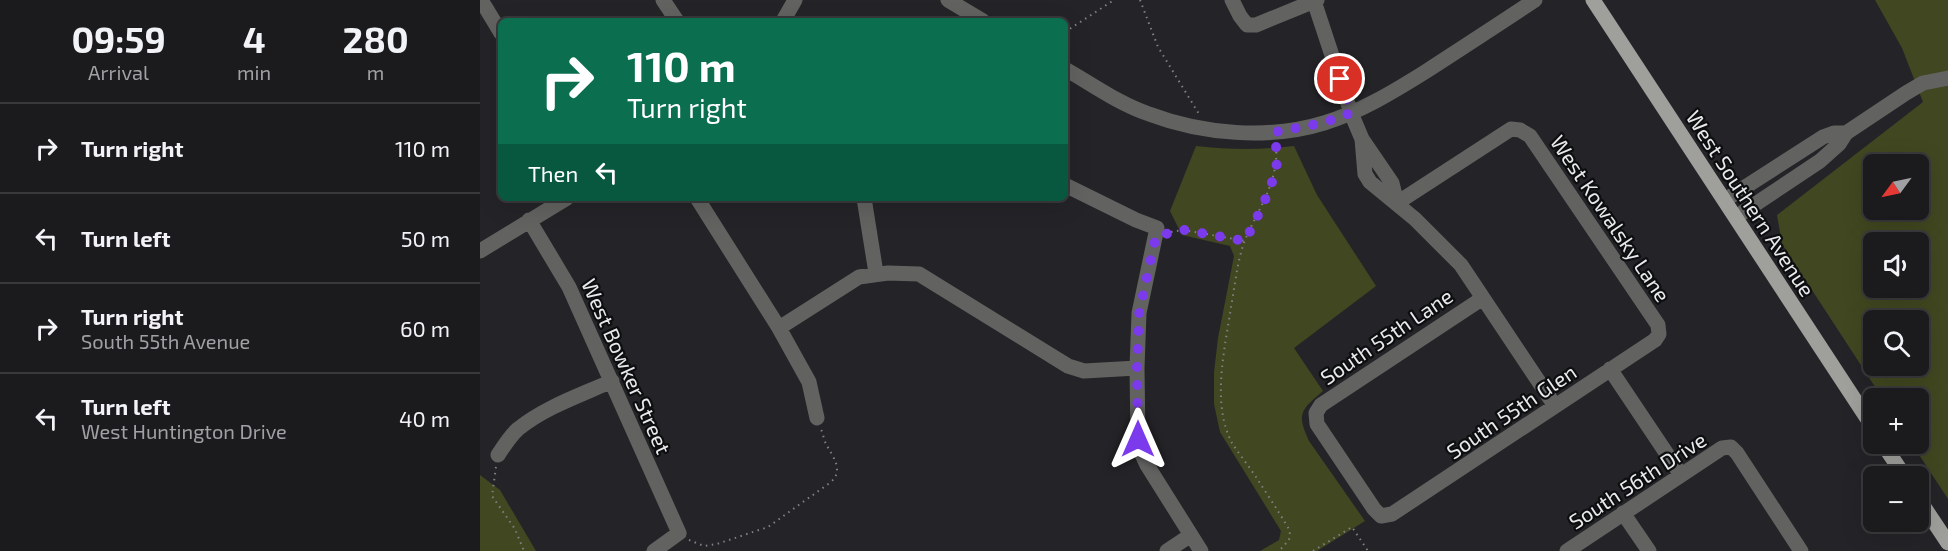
<!DOCTYPE html>
<html lang="en">
<head>
<meta charset="utf-8">
<style>
  body { margin:0; font-family:"Exo 2",sans-serif; background:#28282b; color:#f1f3f6; height:100vh; display:flex; flex-direction:column; font-size:22px; white-space:nowrap }
  * { box-sizing:border-box; margin:0 }
  p { font-size:20px; color:#a0a1a4 }
  .icon { flex:none; width:33px; height:33px; fill:none; stroke:currentColor; stroke-width:2; stroke-linecap:round; stroke-linejoin:round }
  .map { position:relative; flex:1; overflow:hidden }
  .drawer { display:flex; flex-direction:column; background:#1b1b1e; width:480px }
  .drawer>* { flex:none }
  .top-card { position:absolute; left:18px; top:18px; width:570px; height:183px; border-radius:9px; box-shadow:0 6px 24px #0002,0 0 0 2px #39393c; background:#0b6e4f; color:#fff; overflow:hidden }
  .needle { width:39px; rotate:237deg }
  .buttons { position:absolute; left:1383px; top:154px; display:grid; gap:12px }
  .buttons a { display:grid; place-items:center; width:66px; height:66px; border-radius:9px; background:#1b1b1e; box-shadow:0 6px 24px #0002,0 0 0 2px #39393c; font-size:30px }
  .pin { position:absolute; display:grid; place-items:center; width:51px; height:51px; color:#fff; margin:-26px; border:3px solid #fff; border-radius:50%; box-shadow:0 2px 6px #0007 }
  .me { position:absolute; width:66px; margin:-33px; rotate:0deg; stroke-linejoin:round; filter:drop-shadow(0 0 4px #0008) }
  .turn { display:flex; align-items:center; gap:21px; height:126px; padding:0 30px; font-size:27px }
  .turn .icon { width:78px; height:78px; stroke-width:2.5 }
  .turn b { display:block; font-size:42px; line-height:51px }
  .then { display:flex; align-items:center; height:57px; padding:0 30px; background:#0003; gap:12px; font-size:22px }
  .eta { display:flex; justify-content:space-evenly; align-items:center; height:102px; text-align:center }
  .eta b { font-size:36px; font-weight:700; line-height:42px }
  ul { padding:0; list-style:none }
  li { display:flex; align-items:center; gap:18px; height:90px; padding:0 30px; border-top:2px solid #39393c }
  li div { flex:1 }
  li b { display:block; font-size:22px }
  li em { font-style:normal }
  main { display:flex; flex:1; min-height:0 }
  .map>svg:first-child { display:block }
  .green { fill:#414720; fill-rule:evenodd }
  .lines { fill:none; stroke-linecap:round; stroke-linejoin:round }
  .path { stroke:#808184; stroke-width:2; stroke-dasharray:1.5 4.5; stroke-linecap:butt }
  .minor { stroke:#626260; stroke-width:15 }
  .major { stroke:#9fa09c; stroke-width:15 }
  .route { stroke:#7c3aed; stroke-width:10; stroke-dasharray:0 18 }
  .labels { text-anchor:middle; dominant-baseline:central; stroke-width:4.5; stroke-linejoin:round; paint-order:stroke }
  .street-label { font-size:21px; fill:#e9eaec; stroke:#0d0e0f }
</style>
</head>
<body>
<main>
<section class="drawer">
<div class="eta">
<div><b>09:59</b><p>Arrival</p></div>
<div><b>4</b><p>min</p></div>
<div><b>280</b><p>m</p></div>
</div>
<ul>
<li><svg class="icon" aria-label="right" viewBox="0 0 24 24"><path d="M7 20v-9h11M14 6l5 5-5 5"/></svg><div><b>Turn right</b></div><em>110 m</em></li>
<li><svg class="icon" aria-label="left" viewBox="0 0 24 24"><path d="M17 20v-9H6M10 6l-5 5 5 5"/></svg><div><b>Turn left</b></div><em>50 m</em></li>
<li><svg class="icon" aria-label="right" viewBox="0 0 24 24"><path d="M7 20v-9h11M14 6l5 5-5 5"/></svg><div><b>Turn right</b><p>South 55th Avenue</p></div><em>60 m</em></li>
<li><svg class="icon" aria-label="left" viewBox="0 0 24 24"><path d="M17 20v-9H6M10 6l-5 5 5 5"/></svg><div><b>Turn left</b><p>West Huntington Drive</p></div><em>40 m</em></li>
</ul>
</section>
<div class="map">
<svg width="1468" height="551" viewBox="0 0 1468 551">
  <rect width="100%" height="100%" fill="#242428"/>
  <!-- green -->
  <path class="green" d="M1395,0H1468V499L1432,444H1438V399H1403L1302,244L1297,215L1443,102L1422,48ZM1394,165H1438V210H1394ZM1394,243H1438V288H1394ZM1394,321H1438V366H1394Z
    M716,146C750,150 780,150 814,146L837,195L896,286L814,348L843,391C821,410 816,413 829,441L885,521L837,551H780L799,540L801,531L740,432L734,404V372L738,338L754,256L750,246L702,235L690,211Z
    M0,475L20,490L56,551H0Z"/>
  <g class="lines">
    <!-- path -->
    <path class="path" d="M660,0L678,47L719,114
      M585,32L634,0
      M796,146C799,182 778,209 765,240C757,261 755,286 751,307C745,349 731,403 752,443C759,454 768,465 776,477C787,494 799,512 810,531L809,540L799,551
      M691,232L704,230L765,241
      M16,467L12,496L35,529L44,551
      M209,540L224,546L237,544L288,527L351,482C364,470 353,457 346,444C344,440 343,434 341,429
      M833,551L872,527L888,551"/>
    <!-- minor -->
    <path class="minor" d="M1,0L21,33
      M183,0L197,21
      M468,0L503,21
      M752,0L760,16L767,25H776L837,0
      M834,1L871,113L882,139L912,183L917,203
      M303,21L315,0
      M585,69C612,84 639,104 669,114C722,134 789,140 844,123C880,112 913,92 945,72C982,48 1019,24 1055,0
      M882,139L885,174L890,182L935,219L981,265L1075,406
      M585,185L656,220L677,228L659,313L657,368L658,439L660,450L667,465L721,551
      M217,198L299,328L329,382L337,418
      M384,198L396,273
      M1245,200L1343,137L1354,133H1366
      M917,203L1031,129L1040,130L1050,136L1178,325L1179,334L1175,340L912,514L901,516L894,509L837,424L836,413L841,405L1003,298
      M1256,217L1340,161L1359,144L1366,133L1426,93L1443,83L1468,78
      M49,220L89,287L199,533L174,551
      M0,251L87,198
      M299,328L379,277L408,273L439,274L588,366L604,371L657,368
      M1130,369L1201,475
      M18,455C24,446 30,436 38,429C65,407 101,395 132,381
      M1143,513L1169,551
      M687,551L711,535
      M1087,551L1242,448L1251,447L1257,453L1321,551"/>
    <!-- major -->
    <path class="major" d="M1113,0L1394,429
      M1403,444L1425,477
      M1438,498L1468,543"/>
  </g>
  <g class="lines">
    <!-- route -->
    <path class="route" d="M658,439L657,368L659,314L676,236L704,230L765,241C775,222 796,181 797,161C797,151 795,141 795,132L843,123L871,113L860,79"/>
  </g>
  <g class="labels">
    <!-- street labels -->
    <g class="street-label">
      <text transform="translate(1271 203) rotate(57)">West Southern Avenue</text>
      <text transform="translate(1131 218) rotate(56)">West Kowalsky Lane</text>
      <text transform="translate(906 336) rotate(-34)">South 55th Lane</text>
      <text transform="translate(147 366) rotate(66)">West Bowker Street</text>
      <text transform="translate(1031 411) rotate(-34)">South 55th Glen</text>
      <text transform="translate(1157 480) rotate(-33)">South 56th Drive</text>
    </g>
  </g>
</svg>
<div class="buttons">
<a><svg class="needle" viewBox="-14 -14 28 28"><path d="M0-13l5 13h-10z" fill="#e53935"/><path d="M0 13l5-13h-10z" fill="#a0a1a4"/></svg></a>
<a><svg class="icon" aria-label="sound" viewBox="0 0 24 24"><path d="M4 9h4l5-4v14l-5-4H4zM17 9q2 3 0 6"/></svg></a>
<a><svg class="icon" aria-label="search" viewBox="0 0 24 24"><circle cx="10" cy="10" r="6"/><path d="M15 15l6 6"/></svg></a>
<a>+</a>
<a>−</a>
</div>
<div class="pin" style="left:860px;top:79px;background:#d93025"><svg class="icon" aria-label="arrive" viewBox="0 0 24 24"><path d="M6 21V4h12l-3 4 3 4H6"/></svg></div>
<svg class="me" style="left:658px;top:439px" viewBox="-20 -20 40 40"><path d="M0-17L14 15 0 8-14 15z" fill="#7c3aed" stroke="#fff" stroke-width="4"/></svg>
<div class="top-card">
<div class="turn"><svg class="icon" aria-label="right" viewBox="0 0 24 24"><path d="M7 20v-9h11M14 6l5 5-5 5"/></svg><div><b>110 m</b>Turn right</div></div>
<div class="then">Then<svg class="icon" aria-label="left" viewBox="0 0 24 24"><path d="M17 20v-9H6M10 6l-5 5 5 5"/></svg></div>
</div>
</div>
</main>
</body>
</html>
